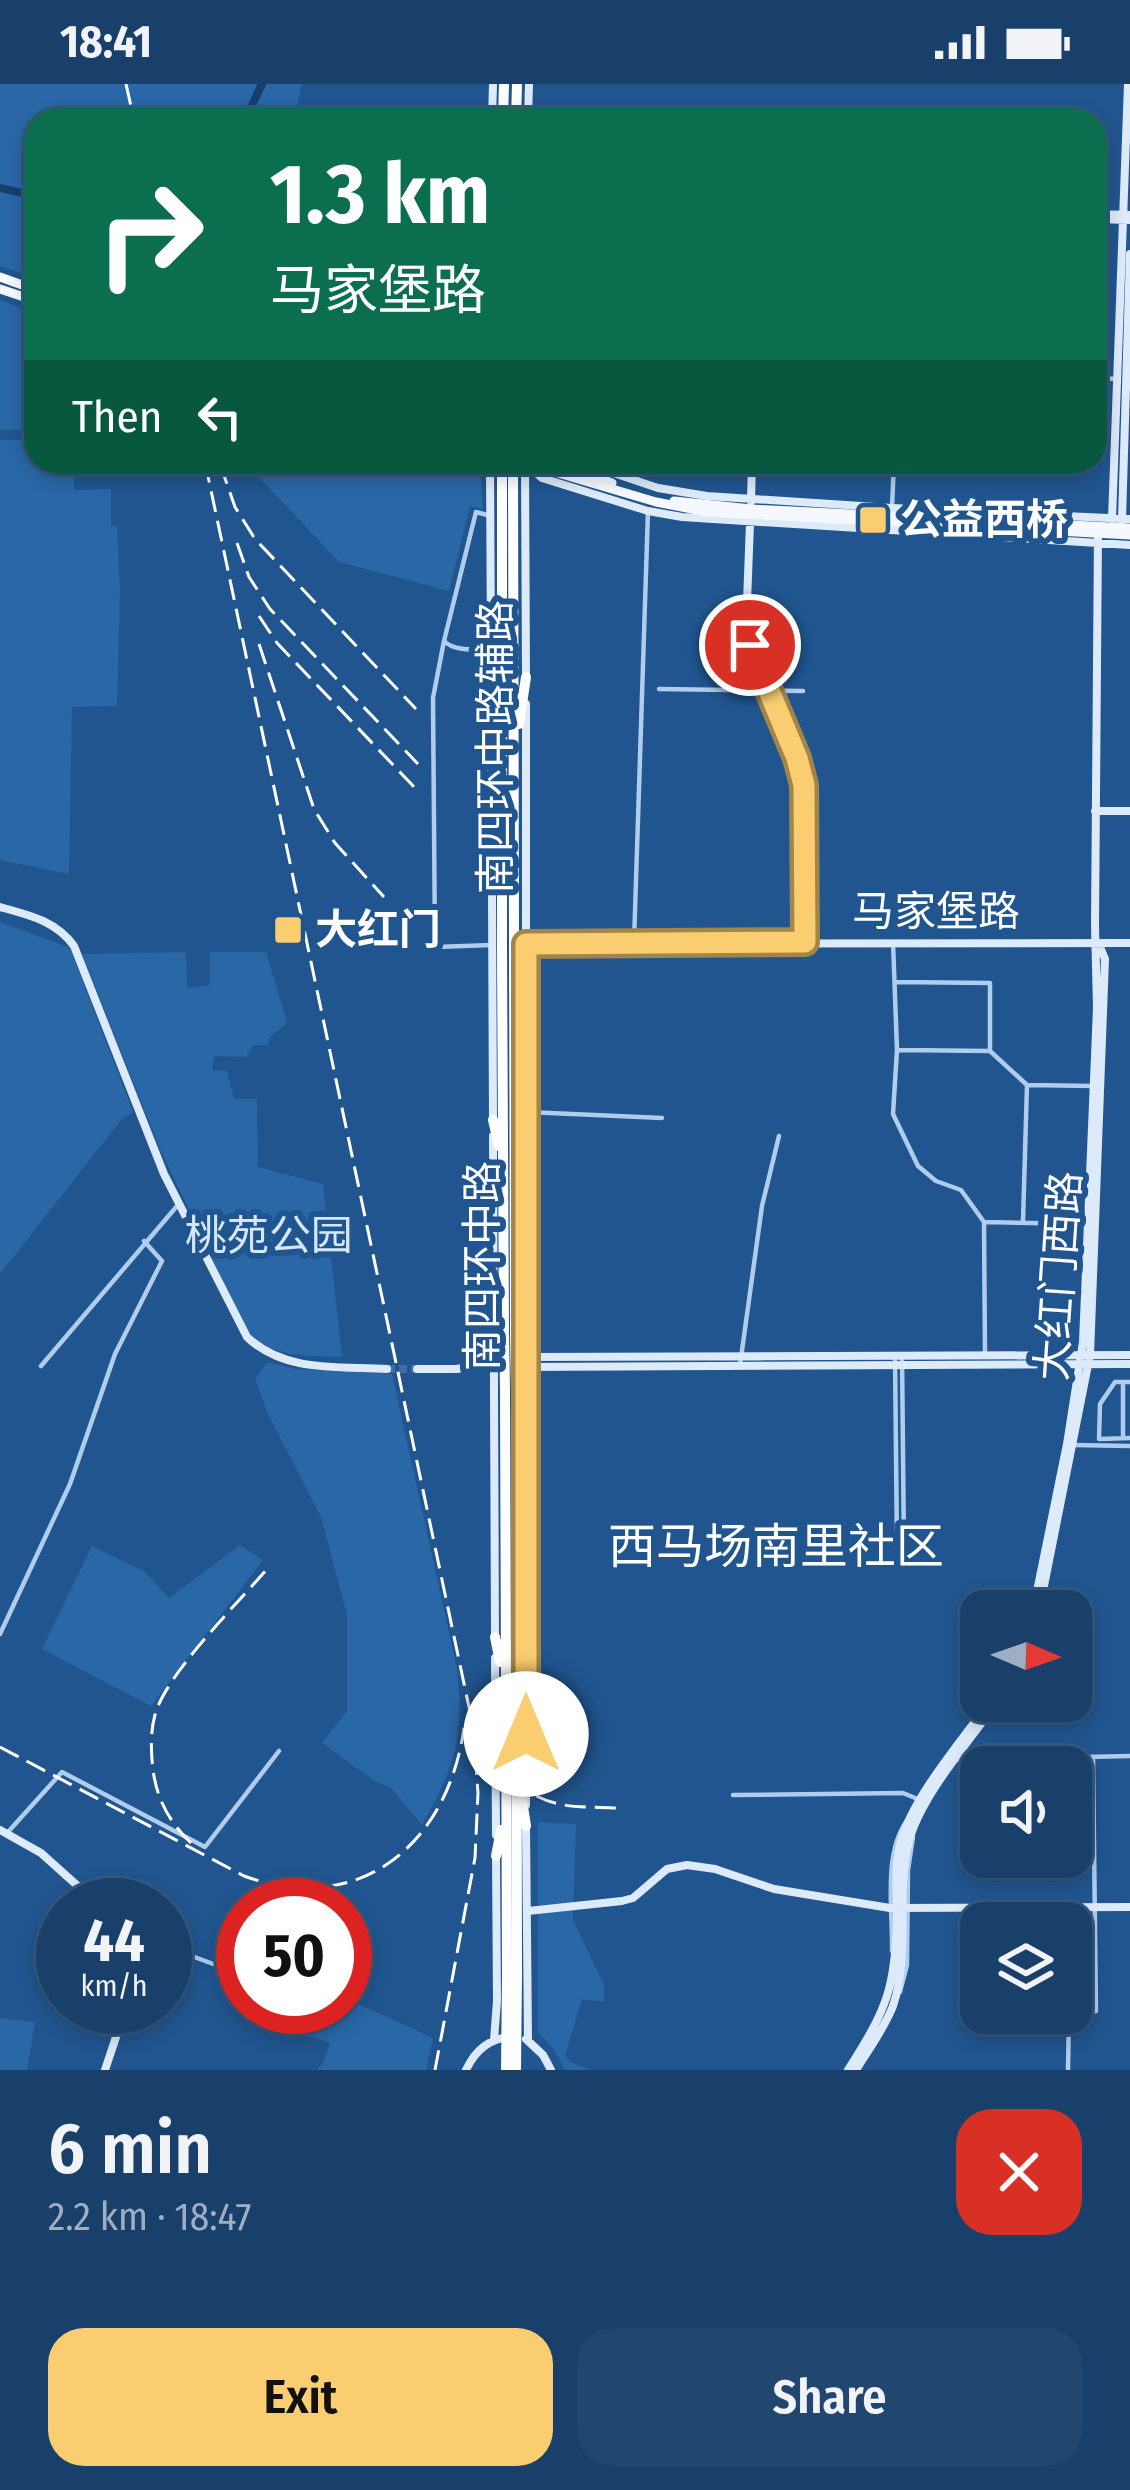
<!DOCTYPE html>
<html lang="en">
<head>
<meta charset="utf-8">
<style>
  body { margin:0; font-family:"Fira Sans Condensed","Noto Sans SC",sans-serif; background:#214771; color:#f1f3f6; height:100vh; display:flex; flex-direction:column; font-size:45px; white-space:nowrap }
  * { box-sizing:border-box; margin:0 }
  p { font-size:39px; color:#9fafc1 }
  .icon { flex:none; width:66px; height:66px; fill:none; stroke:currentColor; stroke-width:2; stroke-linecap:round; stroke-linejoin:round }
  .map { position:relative; height:1986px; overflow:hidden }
  .side { display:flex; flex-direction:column; background:#18406b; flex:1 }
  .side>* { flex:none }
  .hud { position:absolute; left:24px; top:24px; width:1083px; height:366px; border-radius:36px; box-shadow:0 6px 18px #0003,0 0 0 3px #36597e; background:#0b6e4f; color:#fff; overflow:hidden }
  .needle { width:78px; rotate:92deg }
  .tools { position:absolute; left:960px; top:1506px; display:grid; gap:24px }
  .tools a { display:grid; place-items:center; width:132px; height:132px; border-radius:24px; background:#18406b; box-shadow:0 6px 18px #0003,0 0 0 3px #36597e; font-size:60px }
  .speed { position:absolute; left:36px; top:1794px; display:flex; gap:24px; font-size:60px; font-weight:700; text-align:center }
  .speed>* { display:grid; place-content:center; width:156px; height:156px; border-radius:50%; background:#18406b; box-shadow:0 6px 18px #0003,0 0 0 3px #36597e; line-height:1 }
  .speed small { font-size:30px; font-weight:400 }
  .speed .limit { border:18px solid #d22; background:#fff; color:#111 }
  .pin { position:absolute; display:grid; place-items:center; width:102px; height:102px; color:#fff; margin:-51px; border:6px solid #fff; border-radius:50%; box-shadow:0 3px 12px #0007 }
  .me { position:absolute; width:132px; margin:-66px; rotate:0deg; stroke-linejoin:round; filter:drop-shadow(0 0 9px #0008) }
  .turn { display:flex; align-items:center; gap:42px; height:252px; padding:0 48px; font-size:54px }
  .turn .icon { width:156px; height:156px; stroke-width:2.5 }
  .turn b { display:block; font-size:84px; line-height:102px }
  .then { display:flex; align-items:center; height:114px; padding:0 48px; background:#0003; gap:24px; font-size:45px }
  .round { display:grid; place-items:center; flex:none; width:126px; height:126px; border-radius:36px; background:#214771 }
  .headline { display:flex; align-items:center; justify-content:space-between; height:204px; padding:0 48px }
  h1 { font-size:72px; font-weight:600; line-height:90px }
  .primary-button { display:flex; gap:24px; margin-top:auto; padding:24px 48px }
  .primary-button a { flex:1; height:138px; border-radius:36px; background:#facd70; color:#111; font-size:48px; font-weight:600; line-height:138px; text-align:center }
  .primary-button a+a { background:#214771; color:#f1f3f6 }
  .status { display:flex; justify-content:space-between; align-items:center; height:84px; padding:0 60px; background:#18406b; direction:ltr }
  .status svg { height:33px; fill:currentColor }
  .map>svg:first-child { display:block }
  .green { fill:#2a67a7 }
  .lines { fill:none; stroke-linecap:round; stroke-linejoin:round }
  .river { stroke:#163f6e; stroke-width:8 }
  .secondary-tunnel { stroke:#416ea0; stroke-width:8; stroke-dasharray:8 4; stroke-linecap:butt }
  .street { stroke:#b0cded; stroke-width:4.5 }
  .secondary { stroke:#dceaf9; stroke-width:8 }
  .primary { stroke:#f5f9ff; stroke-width:9 }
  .highway { stroke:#fff; stroke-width:10 }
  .rail { stroke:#fff; stroke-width:3; stroke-dasharray:21 9; stroke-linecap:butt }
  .highway-bridge { stroke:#fff; stroke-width:10 }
  .route-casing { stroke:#a28549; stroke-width:30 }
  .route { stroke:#facd70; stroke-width:21 }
  .poi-dot { fill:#facd70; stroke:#20558f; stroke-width:4.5 }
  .labels { text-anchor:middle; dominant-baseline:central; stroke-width:12; stroke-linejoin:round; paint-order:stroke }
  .poi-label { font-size:42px; font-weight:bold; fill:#fff; stroke:#20558f; text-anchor:start }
  .street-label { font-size:42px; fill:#fff; stroke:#20558f }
  .park-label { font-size:42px; fill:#d5e7f9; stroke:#20558f }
  .quarter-label { font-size:48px; fill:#fff; stroke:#20558f }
</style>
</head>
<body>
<div class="status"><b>18:41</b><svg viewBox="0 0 49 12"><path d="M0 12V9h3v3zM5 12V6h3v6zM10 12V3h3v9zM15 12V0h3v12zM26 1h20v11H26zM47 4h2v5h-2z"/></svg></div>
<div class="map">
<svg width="1130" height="1986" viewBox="0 0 1130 1986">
  <rect width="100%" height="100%" fill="#20558f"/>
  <!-- green -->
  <path class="green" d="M0,0H302L294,36H36V194L0,182Z
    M0,216L36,230V345L0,346Z
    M36,355V378H74V406L111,405V441L117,442L120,507L117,622L72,623L69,790L0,776V356Z
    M245,378H480L483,425L470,422L449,507L339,478Z
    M0,838L70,864L133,1028L121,1036L0,1190Z
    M186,868L187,904L210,901V868H266L287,939L270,953L268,961H253L246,973L214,972L212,986L227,987L234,1015H257L258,1083L323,1100L342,1273C306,1271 271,1275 246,1245L160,1065L82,870Z
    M268,1278L294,1285L392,1290L457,1585C465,1652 455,1682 422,1741L391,1704L375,1697L322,1659L347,1627V1531L321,1433L267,1328L255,1294Z
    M240,1461L263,1476L151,1622L42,1565L92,1462L145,1488L169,1514Z
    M538,1738L576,1740L573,1836L604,1901V1918L582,1915L565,1972L571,1978L590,1986H565L554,1966L538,1948Z
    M345,1914L433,1954L426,1986H317L323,1979L330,1959L301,1950L313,1923H345Z
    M0,1934L35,1938L27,1986H0Z"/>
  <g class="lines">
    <!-- river -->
    <path class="river" d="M245,36L262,0
      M0,104L36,112"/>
    <!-- secondary-tunnel -->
    <path class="secondary-tunnel" d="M387,1285H417"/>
    <!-- street -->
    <path class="street" d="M1095,294L1119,295
      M892,424L894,378
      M444,557L433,614L435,863L492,861
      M491,566C476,565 455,568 444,557L476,428L491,432
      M659,605L803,607
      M634,858L648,427
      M893,858L897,966L893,1030L918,1082L936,1097L961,1106L984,1138L985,1269
      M895,898L990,899V967L1027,1001L1094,1002
      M899,966L990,967
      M527,1028L662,1034
      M1023,1137L1027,1001
      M984,1138L1086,1140
      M895,1271L897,1465H904L902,1271
      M740,1281L762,1122L779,1052
      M41,1282L177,1122
      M1123,1298V1352
      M1130,1298H1115L1100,1320L1099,1355L1130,1354
      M1073,1361L1130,1362
      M0,1550L70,1400L115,1270L162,1177L144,1157
      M955,1676L1130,1672
      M733,1711L903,1709L920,1716
      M8,1748L62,1688L205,1763L279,1667
      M165,1862L240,1890
      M892,1867C893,1828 883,1771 906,1738
      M1071,1870L1095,1869
      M900,1908L907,1881L908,1786L913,1753
      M1068,1986L1069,1930L1096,1927L1093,1674"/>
    <!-- secondary -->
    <path class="secondary" d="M528,35L529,0
      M492,36L493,0
      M1095,130L1130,131
      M1095,135L1129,136
      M490,378L491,569
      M525,378L526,593
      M581,378L658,404L707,412L892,424L1130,435
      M526,380L542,394L648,427L682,433L1130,461
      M751,418L752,378
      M1112,435L1128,0
      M1122,436L1130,170
      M750,439L746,545L755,576L797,674L804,701L805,858
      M491,584L493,1037
      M1095,727H1130
      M0,823C29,831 56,837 74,862L164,1090L247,1253C285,1289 339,1282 387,1285
      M523,860L1130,859
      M493,1052L495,1553
      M525,1273L1130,1271
      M525,1283L1130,1280
      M417,1285H457L498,1277
      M526,1487V620
      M526,1502V1721
      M1033,1527L1067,1360L1083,1258L1097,924L1095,842L1098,449
      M1039,1527L1090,1271L1105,875L1100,863
      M495,1574L496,1751
      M526,1742L528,1957
      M0,1746L41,1769L99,1821
      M528,1827L622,1817L633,1814L667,1785L687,1781L715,1785L774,1805L890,1824L1130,1823
      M526,1955L543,1971L551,1986
      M494,1956L497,1917L496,1772
      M105,1986L126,1923
      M466,1986C475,1967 490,1954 511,1953
      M848,1986C887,1925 896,1903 897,1831C897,1805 894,1782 901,1757C914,1711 962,1657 990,1617
      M856,1986C869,1965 884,1945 893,1922C911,1869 895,1810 909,1757C921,1712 970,1656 998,1617"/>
    <!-- primary -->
    <path class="primary" d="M0,193L36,206
      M0,205L36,217
      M521,378L656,418L707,428L1130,451
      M555,378L612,399
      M674,417L751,425L1130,444"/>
    <!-- highway -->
    <path class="highway" d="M503,36L504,0
      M516,36L517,0
      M526,36L528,32
      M502,378V855
      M513,378L514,855
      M491,566L496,593
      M519,640L526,593
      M502,866L504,1250
      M514,866L515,1250
      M493,1036L499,1062
      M518,1067L527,1087
      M505,1306L507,1891
      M516,1306L517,1890
      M521,1508L526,1486
      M495,1553L500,1578
      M522,1716L526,1742
      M496,1772L501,1746"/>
    <!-- rail -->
    <path class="rail" d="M126,0L134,36
      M205,378L473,1642L478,1709L475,1774L435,1986
      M220,380L235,423L255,455L416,625
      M237,459L249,493L270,525L418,680
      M259,532L277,559L416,705
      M259,560L314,725L335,759L384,813
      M481,1644C492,1680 521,1712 559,1720C577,1724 597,1723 616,1724
      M0,1663L244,1792C361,1834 448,1759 464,1644
      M191,1759C170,1739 157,1716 153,1686C151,1669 150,1648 155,1631C165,1591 239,1518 268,1484"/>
    <!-- highway-bridge -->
    <path class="highway-bridge" d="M502,866V855
      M514,866V855
      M504,1250L505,1306
      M515,1250L516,1306
      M506,1986L507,1891
      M516,1986L517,1890"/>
  </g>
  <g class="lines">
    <defs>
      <path id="route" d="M526,1650V860L805,858L804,701L797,674L750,561"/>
    </defs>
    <!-- route casing -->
    <use href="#route" class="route-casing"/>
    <!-- route -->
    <use href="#route" class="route"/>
  </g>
  <!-- markers -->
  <g class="poi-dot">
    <rect x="858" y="421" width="30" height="30" rx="6"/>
    <rect x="273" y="831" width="30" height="30" rx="6"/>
  </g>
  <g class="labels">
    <!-- poi labels -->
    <g class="poi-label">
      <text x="900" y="436">公益西桥</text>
      <text x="315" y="846">大红门</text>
    </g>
    <!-- street labels -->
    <g class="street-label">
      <text transform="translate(496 663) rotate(-90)">南四环中路辅路</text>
      <text x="936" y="828">马家堡路</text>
      <text transform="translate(483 1182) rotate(-90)">南四环中路</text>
      <text transform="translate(1059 1192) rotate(-86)">大红门西路</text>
    </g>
    <!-- park labels -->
    <g class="park-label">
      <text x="269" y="1152">桃苑公园</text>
    </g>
    <!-- quarter labels -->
    <g class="quarter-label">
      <text x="776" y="1463">西马场南里社区</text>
    </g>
  </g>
</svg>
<div class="tools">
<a><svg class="needle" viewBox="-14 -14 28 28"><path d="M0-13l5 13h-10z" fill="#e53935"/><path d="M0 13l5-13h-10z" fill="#9fafc1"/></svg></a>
<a><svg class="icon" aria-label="sound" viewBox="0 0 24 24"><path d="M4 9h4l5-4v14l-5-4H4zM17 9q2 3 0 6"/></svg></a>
<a><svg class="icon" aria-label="layers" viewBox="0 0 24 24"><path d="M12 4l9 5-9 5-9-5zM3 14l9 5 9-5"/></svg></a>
</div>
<div class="speed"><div>44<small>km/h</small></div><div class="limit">50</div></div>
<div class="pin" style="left:750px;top:561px;background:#d93025"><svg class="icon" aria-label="arrive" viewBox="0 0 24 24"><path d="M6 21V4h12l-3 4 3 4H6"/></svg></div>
<svg class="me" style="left:526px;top:1650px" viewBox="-20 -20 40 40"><circle r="19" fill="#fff"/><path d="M0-13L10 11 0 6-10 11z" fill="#facd70"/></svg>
<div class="hud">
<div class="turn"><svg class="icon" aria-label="right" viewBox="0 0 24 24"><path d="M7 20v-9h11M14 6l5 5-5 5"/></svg><div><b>1.3 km</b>马家堡路</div></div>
<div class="then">Then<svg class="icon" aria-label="left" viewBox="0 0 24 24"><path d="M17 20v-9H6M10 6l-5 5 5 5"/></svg></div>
</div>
</div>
<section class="side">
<div class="headline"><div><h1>6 min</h1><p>2.2 km · 18:47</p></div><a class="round" style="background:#d93025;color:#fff"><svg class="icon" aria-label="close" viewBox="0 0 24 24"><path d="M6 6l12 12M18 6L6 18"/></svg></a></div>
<div class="primary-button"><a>Exit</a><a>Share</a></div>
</section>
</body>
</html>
